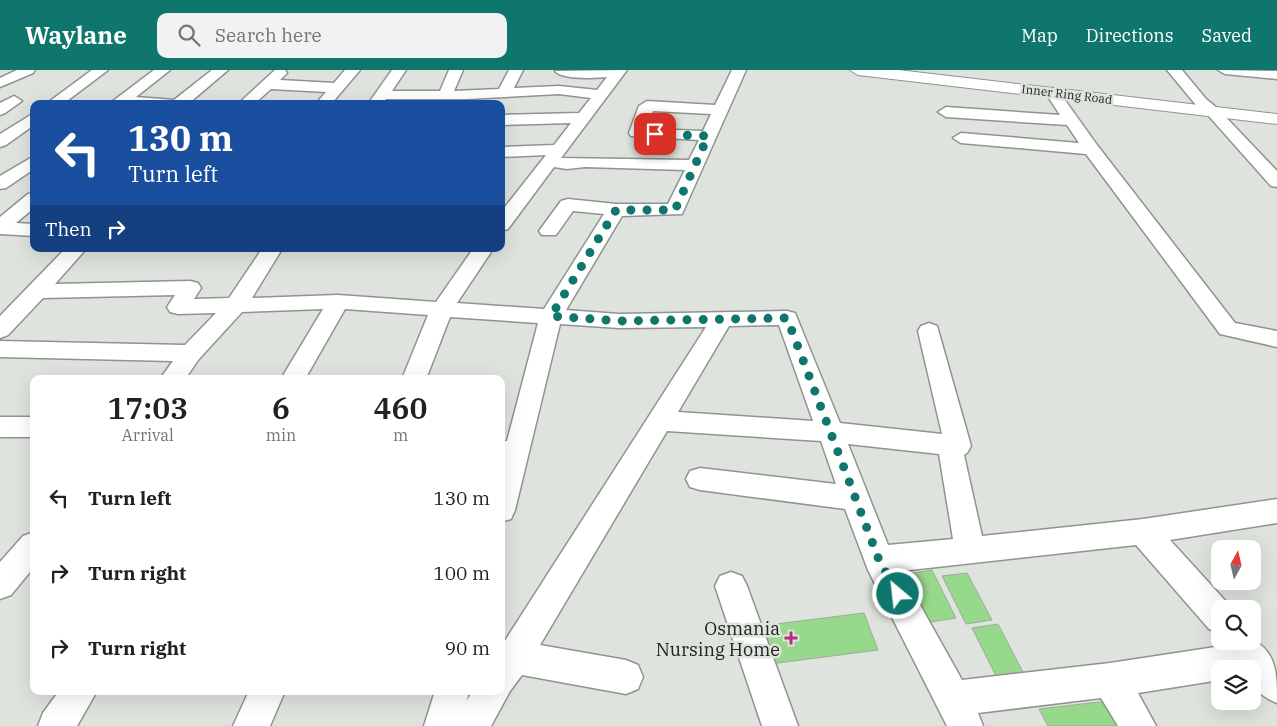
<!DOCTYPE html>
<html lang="en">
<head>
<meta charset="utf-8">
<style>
  body { margin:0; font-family:"IBM Plex Serif",serif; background:#f2f2f2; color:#202124; height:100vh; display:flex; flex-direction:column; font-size:19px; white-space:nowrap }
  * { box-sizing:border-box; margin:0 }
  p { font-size:16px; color:#757577 }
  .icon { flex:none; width:28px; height:28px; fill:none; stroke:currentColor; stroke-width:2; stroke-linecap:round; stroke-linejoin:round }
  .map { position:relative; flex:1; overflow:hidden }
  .details { position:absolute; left:30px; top:305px; width:475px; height:320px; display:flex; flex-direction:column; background:#fff; border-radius:10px; box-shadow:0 5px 20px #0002 }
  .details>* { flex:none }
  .hud { position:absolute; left:30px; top:30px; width:475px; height:152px; border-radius:10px; box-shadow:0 5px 20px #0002; background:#1a4fa0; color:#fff; overflow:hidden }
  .needle { width:32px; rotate:8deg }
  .fabs { position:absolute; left:1211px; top:470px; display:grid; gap:10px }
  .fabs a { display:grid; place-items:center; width:50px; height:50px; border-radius:10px; background:#fff; box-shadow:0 5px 20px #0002; font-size:25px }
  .pin { position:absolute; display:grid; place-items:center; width:42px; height:42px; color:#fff; margin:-21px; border-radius:10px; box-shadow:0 2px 8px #0006 }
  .me { position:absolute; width:55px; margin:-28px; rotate:332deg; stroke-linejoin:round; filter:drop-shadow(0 0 4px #0008) }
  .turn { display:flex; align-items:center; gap:18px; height:105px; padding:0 15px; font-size:22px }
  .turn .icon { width:65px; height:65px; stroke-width:2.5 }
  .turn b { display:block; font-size:35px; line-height:42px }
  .then { display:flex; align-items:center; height:48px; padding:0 15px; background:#0003; gap:10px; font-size:19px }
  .eta { display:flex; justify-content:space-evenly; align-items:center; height:85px; text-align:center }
  .eta b { font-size:30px; font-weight:600; line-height:35px }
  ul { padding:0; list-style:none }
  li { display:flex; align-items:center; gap:15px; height:75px; padding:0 15px }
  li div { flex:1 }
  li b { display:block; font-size:19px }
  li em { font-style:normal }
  header { display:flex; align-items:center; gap:30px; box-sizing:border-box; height:70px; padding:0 25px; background:#0f766e; color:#fff }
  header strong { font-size:24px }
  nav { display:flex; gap:28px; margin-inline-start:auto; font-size:18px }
  .search { width:350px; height:45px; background:#f2f2f2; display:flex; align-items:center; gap:12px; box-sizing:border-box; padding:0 18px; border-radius:10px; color:#757577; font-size:19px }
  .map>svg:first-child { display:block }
  .building { fill:#97d98a; stroke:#a2a7a1 }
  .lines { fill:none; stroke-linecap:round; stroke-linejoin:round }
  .minor-casing { stroke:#8f948e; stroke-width:3 }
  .highway-casing { stroke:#8f948e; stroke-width:2 }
  .minor { fill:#fff; fill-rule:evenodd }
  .highway { fill:#fff; fill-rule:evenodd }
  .route { stroke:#0f766e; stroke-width:9; stroke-dasharray:0 16.2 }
  .poi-dot { fill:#b23079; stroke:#dee3dd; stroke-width:2 }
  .labels { text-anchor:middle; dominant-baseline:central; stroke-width:5; stroke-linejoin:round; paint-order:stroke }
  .far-street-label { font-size:12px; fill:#202220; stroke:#dee3dd }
  .near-poi-label { font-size:18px; fill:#202220; stroke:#dee3dd; text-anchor:end }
</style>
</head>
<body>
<header>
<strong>Waylane</strong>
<div class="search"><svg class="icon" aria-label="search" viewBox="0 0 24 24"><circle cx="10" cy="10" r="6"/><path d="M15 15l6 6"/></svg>Search here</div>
<nav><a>Map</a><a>Directions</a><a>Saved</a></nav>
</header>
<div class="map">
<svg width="1277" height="656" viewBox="0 0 1277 656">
  <rect width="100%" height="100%" fill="#dee3dd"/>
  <!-- building -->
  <path class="building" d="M932,500L956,548L930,552L908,504Z
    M967,503L992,550L966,554L942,506Z
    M864,543L878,580L770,594L760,556Z
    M998,554L1026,608L999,612L972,558Z
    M1107,631L1121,656H1048L1039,639Z"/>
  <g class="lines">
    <defs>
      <path id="minor" d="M17,0H35L33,3L0,17V8Z
        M92,0H108L63,34H46Z
        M154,0H170L136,27L174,30L212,0H228L188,34H109Z
        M275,0H285L287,3L280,10L334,13L345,0H360L332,33H322L319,30L326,22L271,19L254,34H238Z
        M392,0H406L392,21H440L449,0H463L454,21L499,19L509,0H523L514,18L559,16L597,20L607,7C596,8 562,10 555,1L627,0L561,88L689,90L699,70L631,66L629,63L639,36L647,31L715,35L732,0H746L682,144L622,146L566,240L619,244L787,241L795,243L840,353L942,364L918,261L921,256L929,253L937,256L971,376L967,383L964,385L982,466L1143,449L1277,429V453L1170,470L1231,537L1220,539V563L1209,559L1136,475L901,501L962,610L1110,593L1255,571C1277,584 1277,605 1277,633C1260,626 1252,618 1252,599H1220V610L1138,623L1156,656H1118L1101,628L978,643L983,656H947L868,500L845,439L700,420L690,417L686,409L690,401L700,398L836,414L821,371L667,361L540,575L626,590L638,595L643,607L638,619L626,624L522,605L510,621L491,656H424L435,621H469L467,630L473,621H501V577L706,257L619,258L560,254L515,440L511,449L501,452V371H507L538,253L450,247L426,309H402L428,245L345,239L305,309H281L323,239L242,242L199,289L185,309H160L173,291L0,287V271L185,275L216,243L178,244L170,242L167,237L175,225L43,228L8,265L0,268V246L65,179H86L55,214L190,211L198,213L201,218L194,229L229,228L262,179H282L252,228L338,225L436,232L473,179H493L457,233L544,239L604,144L573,141L556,165H542L539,161L561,131L568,129L616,134H668L685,100L585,97L567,99L554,97L508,159L501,161V142L546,85L501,87V77L554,75L571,53L501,55V45L579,43L591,28L559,24L467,29H386L383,34H368ZM653,41L711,44L703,61L647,59ZM779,255L813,351L678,342L729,256ZM848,374L939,384L953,469L888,475Z
        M1167,0H1182L1206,29L1217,38L1277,101V117L1271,116L1207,44L1196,35Z
        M1218,0L1277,1V9L1225,4Z
        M1052,18L1057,19L1097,75L1235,253L1277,261V277L1220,264L1086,84L961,73L953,68L961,63L1079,73L1067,55L946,47L938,42L946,37L1060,45L1045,22Z
        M14,26L22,31L5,43L0,45V33Z
        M34,43V55L6,75L0,77V64Z
        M34,86V99L6,118L0,119V106Z
        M34,123V138L16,153L34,154V166L0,164V147L28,124Z
        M0,347H34V367H0Z
        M34,462V497L11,525L0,529V492L23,466Z
        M731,502L742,506L747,516L798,656H762L715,516L720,506Z
        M59,621H97L77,656H38L43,643Z
        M249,621H285L270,656H233Z"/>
      <path id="highway" d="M850,0H898L1277,44V54L858,5Z"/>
    </defs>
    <!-- minor casing -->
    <use href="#minor" class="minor-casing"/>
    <!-- highway casing -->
    <use href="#highway" class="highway-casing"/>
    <!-- minor -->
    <use href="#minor" class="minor"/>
    <!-- highway -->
    <use href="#highway" class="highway"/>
  </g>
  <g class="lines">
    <!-- route -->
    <path class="route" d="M655,64L708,66L675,140H616L551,246L619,251L787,248L879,490L898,524"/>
  </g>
  <!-- markers -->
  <path class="poi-dot" d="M788.5 560.5h5v5h5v5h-5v5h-5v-5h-5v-5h5z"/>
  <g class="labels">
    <!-- far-street labels -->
    <g class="far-street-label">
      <text transform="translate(1067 24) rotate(7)">Inner Ring Road</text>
    </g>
    <!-- near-poi labels -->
    <g class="near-poi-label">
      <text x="780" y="558">Osmania<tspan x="780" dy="21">Nursing Home</tspan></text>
    </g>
  </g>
</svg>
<div class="fabs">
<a><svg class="needle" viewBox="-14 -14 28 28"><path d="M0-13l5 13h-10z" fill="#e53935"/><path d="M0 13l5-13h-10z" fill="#757577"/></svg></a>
<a><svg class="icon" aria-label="search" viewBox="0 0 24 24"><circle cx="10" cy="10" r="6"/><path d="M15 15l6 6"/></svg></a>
<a><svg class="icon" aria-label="layers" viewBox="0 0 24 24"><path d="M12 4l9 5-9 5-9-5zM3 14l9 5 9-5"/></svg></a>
</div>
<div class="pin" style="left:655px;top:64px;background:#d93025"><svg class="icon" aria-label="arrive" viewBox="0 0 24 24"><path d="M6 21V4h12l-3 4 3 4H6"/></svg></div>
<svg class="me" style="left:898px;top:524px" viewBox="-20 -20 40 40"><circle r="17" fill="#0f766e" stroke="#fff" stroke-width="3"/><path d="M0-11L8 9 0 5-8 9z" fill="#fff"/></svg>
<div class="hud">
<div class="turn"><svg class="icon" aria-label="left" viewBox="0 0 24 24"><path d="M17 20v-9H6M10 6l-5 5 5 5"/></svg><div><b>130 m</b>Turn left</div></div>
<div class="then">Then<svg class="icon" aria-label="right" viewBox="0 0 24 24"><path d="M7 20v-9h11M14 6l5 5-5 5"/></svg></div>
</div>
<section class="details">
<div class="eta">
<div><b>17:03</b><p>Arrival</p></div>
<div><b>6</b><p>min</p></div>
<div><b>460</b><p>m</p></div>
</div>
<ul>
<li><svg class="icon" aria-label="left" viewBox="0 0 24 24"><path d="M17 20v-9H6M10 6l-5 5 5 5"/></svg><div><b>Turn left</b></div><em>130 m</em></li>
<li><svg class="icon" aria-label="right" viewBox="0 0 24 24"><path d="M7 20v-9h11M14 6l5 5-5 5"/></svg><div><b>Turn right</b></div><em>100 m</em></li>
<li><svg class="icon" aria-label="right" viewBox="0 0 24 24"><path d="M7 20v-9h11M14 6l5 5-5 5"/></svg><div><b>Turn right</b></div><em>90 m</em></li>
</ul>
</section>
</div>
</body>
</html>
